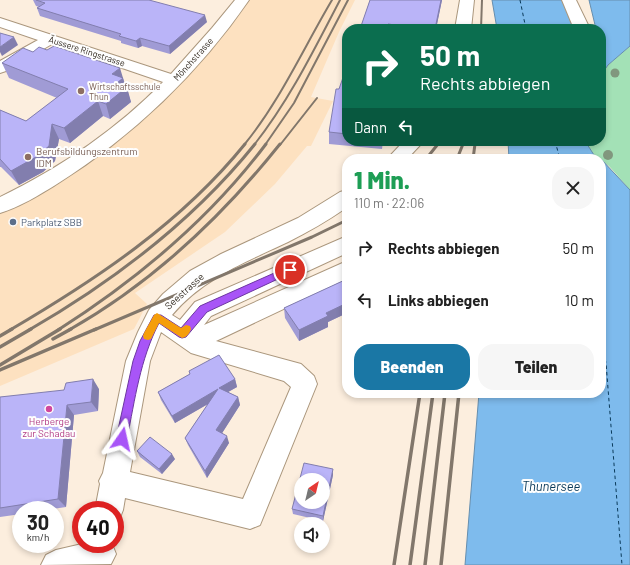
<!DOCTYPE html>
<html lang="de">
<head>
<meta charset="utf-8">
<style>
  body { margin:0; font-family:Barlow,sans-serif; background:#f6f6f6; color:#222; height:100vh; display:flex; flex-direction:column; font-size:15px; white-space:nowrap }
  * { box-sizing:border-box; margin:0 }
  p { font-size:13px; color:#767676 }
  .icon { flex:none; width:22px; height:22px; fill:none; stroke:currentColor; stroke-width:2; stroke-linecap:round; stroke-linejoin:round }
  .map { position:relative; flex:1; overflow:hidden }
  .sheet { position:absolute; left:342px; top:154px; width:264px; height:244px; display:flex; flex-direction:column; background:#fff; border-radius:16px; box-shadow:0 2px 6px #0003 }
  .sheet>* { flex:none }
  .hud { position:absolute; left:342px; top:24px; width:264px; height:122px; border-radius:16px; box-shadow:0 2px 6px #0003; background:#0b6e4f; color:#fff; overflow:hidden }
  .needle { width:26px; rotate:35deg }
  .fabs { position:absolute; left:294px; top:473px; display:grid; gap:8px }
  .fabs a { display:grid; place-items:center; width:36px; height:36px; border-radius:50%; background:#fff; box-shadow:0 2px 6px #0003; font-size:20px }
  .speed { position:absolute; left:12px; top:501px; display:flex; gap:8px; font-size:20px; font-weight:700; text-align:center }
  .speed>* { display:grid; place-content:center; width:52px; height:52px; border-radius:50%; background:#fff; box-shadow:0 2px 6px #0003; line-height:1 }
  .speed small { font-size:10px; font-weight:400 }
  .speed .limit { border:6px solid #d22; background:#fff; color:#111 }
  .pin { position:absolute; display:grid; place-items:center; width:34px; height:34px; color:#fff; margin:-17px; border:2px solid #fff; border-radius:50%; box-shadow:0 1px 4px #0007 }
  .me { position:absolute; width:44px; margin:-22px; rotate:11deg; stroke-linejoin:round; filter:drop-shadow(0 0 3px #0008) }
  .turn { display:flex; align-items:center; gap:14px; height:84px; padding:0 12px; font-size:18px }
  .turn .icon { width:52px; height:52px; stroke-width:2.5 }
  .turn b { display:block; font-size:28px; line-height:34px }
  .then { display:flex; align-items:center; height:38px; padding:0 12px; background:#0003; gap:8px; font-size:15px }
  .round { display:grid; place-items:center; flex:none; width:42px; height:42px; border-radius:16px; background:#f6f6f6 }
  .overview { display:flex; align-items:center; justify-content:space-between; height:68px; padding:0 12px }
  h1 { font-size:24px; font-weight:800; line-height:30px; color:#1e9e55 }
  .primary-button { display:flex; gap:8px; margin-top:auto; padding:8px 12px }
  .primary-button a { flex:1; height:46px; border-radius:16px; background:#1a77a5; color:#fff; font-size:16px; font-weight:800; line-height:46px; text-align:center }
  .primary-button a+a { background:#f6f6f6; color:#222 }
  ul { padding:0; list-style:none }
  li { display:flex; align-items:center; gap:12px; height:52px; padding:0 12px }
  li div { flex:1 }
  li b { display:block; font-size:15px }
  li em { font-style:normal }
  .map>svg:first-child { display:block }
  .built { fill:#fde1c0 }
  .green { fill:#a3e1b6 }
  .water { fill:#7ebbed; stroke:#668eae }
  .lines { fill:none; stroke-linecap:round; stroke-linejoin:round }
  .ferry { stroke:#0a3a5a; stroke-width:1; stroke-dasharray:3.5 3; stroke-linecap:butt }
  .minor-casing { stroke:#ab977d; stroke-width:2 }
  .minor { fill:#fff; fill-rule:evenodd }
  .rail-far2 { stroke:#82776b; stroke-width:2 }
  .rail-far1 { stroke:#82776b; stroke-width:3 }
  .rail { stroke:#82776b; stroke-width:3.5 }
  .tree { fill:#81977e }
  .wall { fill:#a09bd5 }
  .shaded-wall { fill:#827eae }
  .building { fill:#bab4f8; stroke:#827eae; fill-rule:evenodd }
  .route { fill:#a855f7; stroke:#6d37a1 }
  .slow { fill:#f59e0b }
  .education-dot { fill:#8d6e63; stroke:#fefefe; stroke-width:1.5 }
  .service-dot { fill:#5c6f8a; stroke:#fefefe; stroke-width:1.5 }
  .hotel-dot { fill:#d1479c; stroke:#fefefe; stroke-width:1.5 }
  .labels { text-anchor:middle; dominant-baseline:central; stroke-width:4; stroke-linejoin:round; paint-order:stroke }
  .far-street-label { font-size:9px; fill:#2e261c; stroke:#fefefe }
  .far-education-label { font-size:9px; fill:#785e54; stroke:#fefefe; text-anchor:start }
  .education-label { font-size:10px; fill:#785e54; stroke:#fefefe; text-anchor:start }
  .service-label { font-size:10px; fill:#4e5e75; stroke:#fefefe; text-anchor:start }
  .street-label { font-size:10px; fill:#2e261c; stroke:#fefefe }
  .hotel-label { font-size:10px; fill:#b23c85; stroke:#fefefe }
  .near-water-label { font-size:13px; font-style:italic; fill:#0a3a5a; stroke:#fefefe }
</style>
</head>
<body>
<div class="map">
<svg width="630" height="565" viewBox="0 0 630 565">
  <rect width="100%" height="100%" fill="#fceede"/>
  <!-- built -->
  <path class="built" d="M242,0H355L339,32L311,97L333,101L311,146H307L275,184L225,232L135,293L147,304L134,329L0,386V206L116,135Z"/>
  <!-- green -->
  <path class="green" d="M630,46V190L609,166L594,155L585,141H601V135L606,134L601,122V75L608,65Z"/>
  <!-- water -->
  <path class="water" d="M492,0H563L576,29H497Z
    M589,0H630V46L608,65L601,75V29H596Z
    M508,141H585L594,155L600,159H509Z
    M601,159L630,190V565H465L479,393H601Z"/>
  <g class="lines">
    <!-- ferry -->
    <path class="ferry" d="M520,0L526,29
      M555,141L560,159
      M601,340L606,363L622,565"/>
    <defs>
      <path id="minor" d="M235,0H249C199,73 132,137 57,184C39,195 20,207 0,213V197C60,168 116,130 163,82L52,44L6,71L0,73V61L38,40L0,27V18L171,74L212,28Z
        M460,0H474L471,29H455Z
        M562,0H576L590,29H574Z
        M404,141H424L407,159H387Z
        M347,190V207L346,208C327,221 308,232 288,242C246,262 203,278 172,315L180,320L195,302L347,236V253L211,316L204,325L347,261V279L216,341L301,364L314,376L317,384L260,525L250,529L125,498L123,510L119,520L115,522V510H95L100,484L99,481L103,473L126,361L138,332L149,310L163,294L190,271L221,254L298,218L340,192ZM161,332L191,353L284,381L291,387L243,499L130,472L150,361Z
        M82,544H112L116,554L111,564L41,565L46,555L56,550Z"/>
    </defs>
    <!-- minor casing -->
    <use href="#minor" class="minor-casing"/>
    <!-- minor -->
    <use href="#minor" class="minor"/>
    <!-- rail-far2 -->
    <path class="rail-far2" d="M481,29L482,0
      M244,145C280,101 303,49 332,0
      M254,145C289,101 314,50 340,0
      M265,145L294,103L348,0
      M280,145L317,98
      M437,145L441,141
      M462,145L464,141
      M475,145V141"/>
    <!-- rail-far1 -->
    <path class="rail-far1" d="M426,159L438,144
      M457,159L463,144
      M473,159L475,144
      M10,330C97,279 181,223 245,144
      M29,330C114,281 193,221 255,144
      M58,330C138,279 209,220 266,144
      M69,330C152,283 221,218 280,144
      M94,330L312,237L347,220"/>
    <!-- rail -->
    <path class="rail" d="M0,336L12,329
      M53,339L71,329
      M0,347L31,329
      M0,365L60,329
      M0,370L96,329
      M394,565L420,393
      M410,565L433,393
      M425,565L445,393
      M441,565L459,393"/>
  </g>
  <!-- trees -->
  <g class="tree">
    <circle cx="615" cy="73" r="4.5"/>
    <circle cx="608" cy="155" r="5"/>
  </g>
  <!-- wall -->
  <path class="wall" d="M33,0H149L207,22L170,54L142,46L138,48L121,43V41L40,16L37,8L39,7L36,6Z
    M370,0H442L436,29H360Z
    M33,52L123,78L131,102L110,119L103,116L70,143L59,139L55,161L43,172L19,185L1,167H0V110L26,121L57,98L9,78L2,63Z
    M347,66V141H383L382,149L329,144V132Z
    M347,279V313L328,322V327L299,341L285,318L284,308Z
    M189,371L235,379L237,387L228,392L238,397L240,405L222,433L229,443L207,478L188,445L185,438L208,404L175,423L161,400L158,392L190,374Z
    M99,389L98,411L74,415L66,507L46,510H21V514L0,517V397Z
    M137,451L175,459L162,474L140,457Z
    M333,475L323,521L293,514L292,509Z"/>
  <!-- shaded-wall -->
  <path class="shaded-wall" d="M441,0H442L436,29H435Z
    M205,15L207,22L170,54L169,46Z
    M14,37L18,45L2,56L0,52V47Z
    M140,38L142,46L138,48L136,41Z
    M120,68L126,88L127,87L131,102L110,119L106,104L112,74Z
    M98,101L103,116L70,143L64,128Z
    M52,124L59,139L55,161L43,172L19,185L11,171Z
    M347,303V313L328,322V327L299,341V330L326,313Z
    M93,379L99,389L98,411L91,402Z
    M235,379L237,387L221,396L219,388Z
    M218,389L220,397L175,423L172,416Z
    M238,397L240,405L219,438L216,430Z
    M67,405L74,415L66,507L58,499Z
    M227,436L229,443L207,478L205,471Z
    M172,454L175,459L162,474L159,469Z
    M333,469V475L323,521V516Z"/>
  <!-- building -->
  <path class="building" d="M36,0H149L205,15L169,46L140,38L136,41L119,36L121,34L37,8L45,3Z
    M370,0H441L435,29H424L388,24L387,29H360Z
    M0,33L14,37L0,47Z
    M54,46L120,68L112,74L123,78L117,83L127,87L106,104L98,101L64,128L52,124L49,146L36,157L11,171L0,159V110L26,121L68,89L2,63L23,48L33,52L39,47L47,50Z
    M347,66V134L329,132L336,89H339Z
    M347,279V303L326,313L328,316L299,330L284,308Z
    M219,355L235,379L219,388L238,397L216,430L227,436L205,471L185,438L218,389L172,416L158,392L190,374L189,371Z
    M93,379L91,402L67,405L58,499L0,508V397L64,390L66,383Z
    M150,437L172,454L159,469L137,451Z
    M304,463L333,469L323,516L292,509ZM301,480H323V502H301Z"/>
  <!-- route -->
  <path class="route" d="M290,266L294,270L293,272L207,312L186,337L182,338L179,337L159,323C140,360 135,399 127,439L126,442L122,444L118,442L116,439L133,361L140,341L154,315H161L181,328L200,306Z"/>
  <!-- slow -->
  <path class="slow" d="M157,313L181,328L186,325L190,326L191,329C189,334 187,337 182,338L159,323L151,339L148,340L144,339L143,336L144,333L154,315Z"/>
  <!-- markers -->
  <g class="education-dot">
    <circle cx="81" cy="91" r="4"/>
    <circle cx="28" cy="157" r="4"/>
  </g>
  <circle class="service-dot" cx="13" cy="222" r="4"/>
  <circle class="hotel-dot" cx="49" cy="409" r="4"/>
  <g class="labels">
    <!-- far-street labels -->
    <g class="far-street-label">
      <text transform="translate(87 51) rotate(18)">Äussere Ringstrasse</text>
      <text transform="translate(193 59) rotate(-48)">Mönchstrasse</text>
    </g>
    <!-- far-education labels -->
    <g class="far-education-label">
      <text x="89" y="86">Wirtschaftsschule<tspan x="89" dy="10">Thun</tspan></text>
    </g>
    <!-- education labels -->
    <g class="education-label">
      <text x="36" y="151">Berufsbildungszentrum<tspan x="36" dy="12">IDM</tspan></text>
    </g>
    <!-- service labels -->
    <g class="service-label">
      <text x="21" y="222">Parkplatz SBB</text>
    </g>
    <!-- street labels -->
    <g class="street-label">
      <text transform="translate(184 291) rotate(-42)">Seestrasse</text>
    </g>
    <!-- hotel labels -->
    <g class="hotel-label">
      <text x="49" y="421">Herberge<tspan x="49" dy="12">zur Schadau</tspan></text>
    </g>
    <!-- near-water labels -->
    <g class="near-water-label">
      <text x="551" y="486">Thunersee</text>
    </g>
  </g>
</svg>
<div class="fabs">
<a><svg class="needle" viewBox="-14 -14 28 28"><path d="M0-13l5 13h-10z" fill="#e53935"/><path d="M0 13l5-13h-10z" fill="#767676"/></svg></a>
<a><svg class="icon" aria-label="sound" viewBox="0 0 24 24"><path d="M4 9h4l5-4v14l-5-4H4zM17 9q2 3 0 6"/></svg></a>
</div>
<div class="speed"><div>30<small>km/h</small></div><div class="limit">40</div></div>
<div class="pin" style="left:290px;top:270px;background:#d93025"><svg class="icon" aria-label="arrive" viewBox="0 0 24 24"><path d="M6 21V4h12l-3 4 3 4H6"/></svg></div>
<svg class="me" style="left:122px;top:439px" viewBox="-20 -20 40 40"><path d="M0-17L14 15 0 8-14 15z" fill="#a855f7" stroke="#fff" stroke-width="4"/></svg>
<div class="hud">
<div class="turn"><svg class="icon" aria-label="right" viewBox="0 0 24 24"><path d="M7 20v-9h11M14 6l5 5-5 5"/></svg><div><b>50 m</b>Rechts abbiegen</div></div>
<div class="then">Dann<svg class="icon" aria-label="left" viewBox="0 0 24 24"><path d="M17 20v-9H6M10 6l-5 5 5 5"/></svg></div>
</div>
<section class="sheet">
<div class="overview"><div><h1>1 Min.</h1><p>110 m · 22:06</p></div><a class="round"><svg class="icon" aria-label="close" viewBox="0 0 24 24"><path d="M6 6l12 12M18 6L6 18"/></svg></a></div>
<ul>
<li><svg class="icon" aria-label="right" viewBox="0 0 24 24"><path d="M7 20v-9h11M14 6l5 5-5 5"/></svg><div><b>Rechts abbiegen</b></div><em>50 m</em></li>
<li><svg class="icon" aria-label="left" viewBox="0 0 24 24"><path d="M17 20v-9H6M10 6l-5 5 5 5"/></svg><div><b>Links abbiegen</b></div><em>10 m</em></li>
</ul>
<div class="primary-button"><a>Beenden</a><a>Teilen</a></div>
</section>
</div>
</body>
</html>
